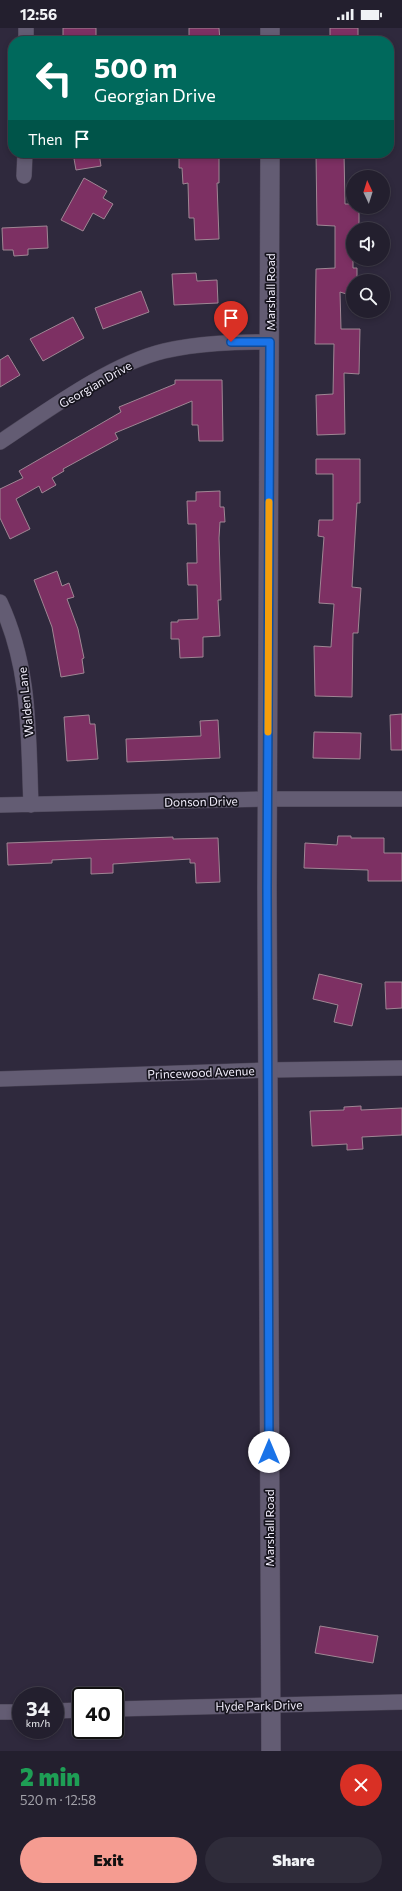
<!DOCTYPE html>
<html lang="en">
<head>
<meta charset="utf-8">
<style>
  body { margin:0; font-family:Commissioner,sans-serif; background:#2f2c3a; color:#f1f3f6; height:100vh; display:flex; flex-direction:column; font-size:15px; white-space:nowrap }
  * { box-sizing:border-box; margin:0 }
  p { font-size:13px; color:#a3a2aa }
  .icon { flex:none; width:22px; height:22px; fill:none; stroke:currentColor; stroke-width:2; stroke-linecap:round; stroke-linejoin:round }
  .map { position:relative; height:1723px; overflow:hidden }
  .panel { display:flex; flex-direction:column; background:#231f2e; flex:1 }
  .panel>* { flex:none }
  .top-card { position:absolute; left:8px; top:8px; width:386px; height:122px; border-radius:16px; box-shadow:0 2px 6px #0003,0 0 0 1px #403d4a; background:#00695c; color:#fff; overflow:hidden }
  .needle { width:26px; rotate:356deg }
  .fabs { position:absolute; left:346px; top:142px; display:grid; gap:8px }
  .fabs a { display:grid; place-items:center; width:44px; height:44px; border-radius:50%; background:#231f2e; box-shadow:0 2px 6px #0003,0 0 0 1px #403d4a; font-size:20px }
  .speed { position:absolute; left:12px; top:1659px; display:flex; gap:8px; font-size:20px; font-weight:700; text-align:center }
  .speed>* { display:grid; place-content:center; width:52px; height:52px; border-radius:50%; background:#231f2e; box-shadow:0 2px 6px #0003,0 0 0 1px #403d4a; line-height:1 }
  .speed small { font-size:10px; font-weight:400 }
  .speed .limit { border:2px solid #111; border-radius:6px; background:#fff; color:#111 }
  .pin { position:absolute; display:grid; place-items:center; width:34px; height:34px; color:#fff; margin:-41px -17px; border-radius:50% 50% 50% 0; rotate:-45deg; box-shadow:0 0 4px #0007 }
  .pin .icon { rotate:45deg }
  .me { position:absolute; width:44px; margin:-22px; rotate:0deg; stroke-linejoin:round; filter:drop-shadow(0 0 3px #0008) }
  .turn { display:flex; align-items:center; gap:14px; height:84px; padding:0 20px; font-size:18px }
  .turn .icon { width:52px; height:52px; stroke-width:2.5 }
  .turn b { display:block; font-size:28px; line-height:34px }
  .then { display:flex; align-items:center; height:38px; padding:0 20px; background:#0003; gap:8px; font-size:15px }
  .round { display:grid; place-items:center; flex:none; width:42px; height:42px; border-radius:21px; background:#2f2c3a }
  .summary { display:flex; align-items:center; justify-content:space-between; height:68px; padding:0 20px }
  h1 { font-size:24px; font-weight:800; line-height:30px; color:#1e9e55 }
  .action { display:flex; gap:8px; margin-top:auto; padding:8px 20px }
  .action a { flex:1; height:46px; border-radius:24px; background:#f59c91; color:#111; font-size:16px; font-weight:800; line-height:46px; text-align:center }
  .action a+a { background:#2f2c3a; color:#f1f3f6 }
  .status { display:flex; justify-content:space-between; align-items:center; height:28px; padding:0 20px; background:#231f2e; direction:ltr }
  .status svg { height:11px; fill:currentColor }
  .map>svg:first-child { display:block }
  .building { fill:#7d3063; stroke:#9f8694 }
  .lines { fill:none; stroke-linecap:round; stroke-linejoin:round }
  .minor-casing { stroke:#4c4658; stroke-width:16 }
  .tertiary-casing { stroke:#4c4658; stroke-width:20 }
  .minor { stroke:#635c73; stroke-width:15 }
  .tertiary { stroke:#635c73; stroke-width:19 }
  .route-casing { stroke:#114b97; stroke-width:10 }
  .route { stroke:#1a73e8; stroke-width:7 }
  .slow { stroke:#f59e0b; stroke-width:7 }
  .labels { text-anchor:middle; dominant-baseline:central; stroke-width:3.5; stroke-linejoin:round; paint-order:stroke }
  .street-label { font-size:12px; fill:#f2eefc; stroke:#16141d }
</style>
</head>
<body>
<div class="status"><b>12:56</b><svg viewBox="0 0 49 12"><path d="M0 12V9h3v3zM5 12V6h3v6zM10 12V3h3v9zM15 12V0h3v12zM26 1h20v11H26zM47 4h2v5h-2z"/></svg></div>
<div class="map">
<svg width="402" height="1723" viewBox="0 0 402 1723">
  <rect width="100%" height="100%" fill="#2f293d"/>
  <!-- building -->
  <path class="building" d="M63,0H96V13H63Z
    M189,0H219L220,13L189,12Z
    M330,0H358V13H330Z
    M73,125H99L101,138L76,142Z
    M179,125H219V155H217L219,211L195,212L194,190H189L188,155L183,156L182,140H179Z
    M316,125H344L345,176H353V179H359V201H353V240H357V253H353V268L340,264L341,301H360L359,346L344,345L345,406L317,407L316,367L333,366L334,316H315L316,241L335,240V198L317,197Z
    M84,150L107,163L103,170L113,176L104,191L93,185L83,203L61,192Z
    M47,198L48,220L28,221V227L14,228L13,222H3L2,200Z
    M196,245L197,253L217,252L218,275L174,277L172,246Z
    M141,263L149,284L103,301L95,280Z
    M73,289L84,310L43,333L30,311Z
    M8,327L20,347L0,359V332Z
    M175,352H222L223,413H199L198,397H192V373L115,405L118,411L63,441L64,443L52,450L56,457L42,465L39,458L16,471L30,501L10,511L0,490V461L23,450L19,443L121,384L119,379L175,356Z
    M316,431H360V475H357L352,559L361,560L358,605H353L352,669L315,668L314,618L331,619L334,576L319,575L324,509L318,508L319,492H333V446H316Z
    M220,463V479H224L225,494H220L219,510L221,572H218L220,608L203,609V629L180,630L179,611H171V594H178V592L198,591L197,557H188L187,535H197L196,496H188L187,473H196V464Z
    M57,543L62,558L69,555L74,569L67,571L78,601L84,630L82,631L84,645L61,649L52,599L34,552Z
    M402,686V722H391L390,687Z
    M89,687L90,696H95L98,731L67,733L64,689Z
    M218,692L220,730L127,734L126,711L201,708L200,693Z
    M314,704L361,705L360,731L313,730Z
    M338,808H351V810H384V825H402V853H368V842L304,840L305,815L337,817Z
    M173,809V811L218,810L220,854L196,855L195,835H190V831L113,836V845L91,846V830L52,832V835L8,837L7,815Z
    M319,946L362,956L352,998L334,994L338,977L313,971Z
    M385,954H402V980L386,981Z
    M361,1078V1082L402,1080V1107L362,1109L363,1121L347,1122V1116L312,1118L310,1083L344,1082V1079Z
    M320,1598L378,1608L373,1635L315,1625Z"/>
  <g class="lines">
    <defs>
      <path id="minor" d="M26,13V0
        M24,148L25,125
        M0,414C47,383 110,336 164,323C199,315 234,314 270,314
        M0,574C31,641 28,705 31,777
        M0,777L268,771H402
        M0,1051L268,1042L402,1040
        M115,1681L402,1674
        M55,1683L81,1682
        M0,1684H21"/>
      <path id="tertiary" d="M270,13V0
        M270,125L267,860L271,1723"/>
    </defs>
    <!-- minor casing -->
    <use href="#minor" class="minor-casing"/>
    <!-- tertiary casing -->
    <use href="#tertiary" class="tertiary-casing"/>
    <!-- minor -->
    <use href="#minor" class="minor"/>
    <!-- tertiary -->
    <use href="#tertiary" class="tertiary"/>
  </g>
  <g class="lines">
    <defs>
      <path id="route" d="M231,314H270L267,860L269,1424"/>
    </defs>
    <!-- route casing -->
    <use href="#route" class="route-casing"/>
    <!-- route -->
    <use href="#route" class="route"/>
    <!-- slow -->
    <path class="slow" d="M268,704L269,474"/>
  </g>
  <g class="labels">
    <!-- street labels -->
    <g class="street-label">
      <text transform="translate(270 264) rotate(-90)">Marshall Road</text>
      <text transform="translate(95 356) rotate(-30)">Georgian Drive</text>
      <text transform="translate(25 674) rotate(-96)">Walden Lane</text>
      <text transform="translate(201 773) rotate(-1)">Donson Drive</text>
      <text transform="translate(201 1044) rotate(-2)">Princewood Avenue</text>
      <text transform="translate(269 1500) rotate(-90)">Marshall Road</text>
      <text transform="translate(259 1677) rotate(-1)">Hyde Park Drive</text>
    </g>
  </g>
</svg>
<div class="fabs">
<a><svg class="needle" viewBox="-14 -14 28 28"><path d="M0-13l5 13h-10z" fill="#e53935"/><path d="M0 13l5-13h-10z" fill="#a3a2aa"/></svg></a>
<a><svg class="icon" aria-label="sound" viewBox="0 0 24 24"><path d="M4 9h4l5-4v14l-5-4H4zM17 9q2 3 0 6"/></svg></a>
<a><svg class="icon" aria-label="search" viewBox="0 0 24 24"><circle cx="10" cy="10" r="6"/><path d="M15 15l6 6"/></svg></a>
</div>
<div class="speed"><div>34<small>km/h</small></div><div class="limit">40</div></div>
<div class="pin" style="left:231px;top:314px;background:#d93025"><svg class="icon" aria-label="arrive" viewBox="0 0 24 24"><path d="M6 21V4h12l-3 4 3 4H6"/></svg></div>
<svg class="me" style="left:269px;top:1424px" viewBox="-20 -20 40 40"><circle r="19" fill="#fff"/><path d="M0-13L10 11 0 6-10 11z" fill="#1a73e8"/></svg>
<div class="top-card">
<div class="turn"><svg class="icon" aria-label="left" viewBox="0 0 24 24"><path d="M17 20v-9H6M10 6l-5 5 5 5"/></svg><div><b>500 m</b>Georgian Drive</div></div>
<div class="then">Then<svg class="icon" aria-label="arrive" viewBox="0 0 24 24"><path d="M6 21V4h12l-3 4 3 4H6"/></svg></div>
</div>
</div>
<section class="panel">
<div class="summary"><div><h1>2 min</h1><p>520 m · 12:58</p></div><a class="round" style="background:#d93025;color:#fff"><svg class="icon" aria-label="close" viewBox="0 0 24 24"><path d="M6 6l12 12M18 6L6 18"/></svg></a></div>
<div class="action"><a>Exit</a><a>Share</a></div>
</section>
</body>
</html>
